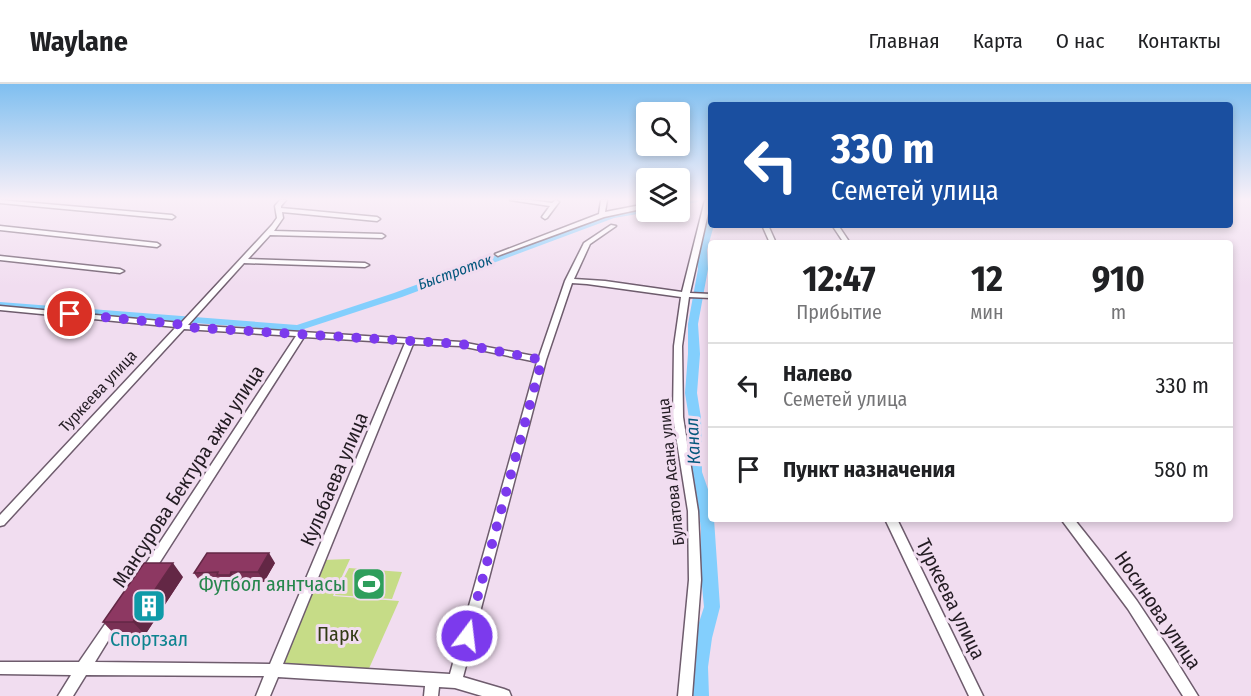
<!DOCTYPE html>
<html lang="ru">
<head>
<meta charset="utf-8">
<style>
  body { margin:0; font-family:"Fira Sans Condensed",sans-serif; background:#f2f2f2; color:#202124; height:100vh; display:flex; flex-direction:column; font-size:22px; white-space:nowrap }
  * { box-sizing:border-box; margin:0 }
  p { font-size:20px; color:#757577 }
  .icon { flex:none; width:33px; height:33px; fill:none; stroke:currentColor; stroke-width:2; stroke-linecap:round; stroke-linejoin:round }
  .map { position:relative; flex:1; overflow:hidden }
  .panel { position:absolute; left:708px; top:156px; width:525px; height:282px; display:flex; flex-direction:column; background:#fff; border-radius:6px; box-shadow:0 3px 9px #0003 }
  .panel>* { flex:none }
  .top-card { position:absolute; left:708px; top:18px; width:525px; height:126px; border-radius:6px; box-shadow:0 3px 9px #0003; background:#1a4fa0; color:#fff; overflow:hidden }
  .tools { position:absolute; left:636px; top:18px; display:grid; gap:12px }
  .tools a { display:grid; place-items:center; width:54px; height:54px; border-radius:6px; background:#fff; box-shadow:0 3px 9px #0003; font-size:30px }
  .pin { position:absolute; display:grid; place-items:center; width:51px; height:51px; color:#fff; margin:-26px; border:3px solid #fff; border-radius:50%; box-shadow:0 2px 6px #0007 }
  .me { position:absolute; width:66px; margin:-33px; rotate:15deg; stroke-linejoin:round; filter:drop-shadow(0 0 4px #0008) }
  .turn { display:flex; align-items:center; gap:21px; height:126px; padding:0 24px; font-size:27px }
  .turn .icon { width:78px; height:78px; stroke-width:2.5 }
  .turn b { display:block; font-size:42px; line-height:51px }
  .eta { display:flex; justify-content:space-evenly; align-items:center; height:102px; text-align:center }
  .eta b { font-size:36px; font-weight:700; line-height:42px }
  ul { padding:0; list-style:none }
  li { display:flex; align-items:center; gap:18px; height:84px; padding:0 24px; border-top:2px solid #e0e0e0 }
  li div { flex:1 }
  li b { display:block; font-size:22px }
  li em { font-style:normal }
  header { display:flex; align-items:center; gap:36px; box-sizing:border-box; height:84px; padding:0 30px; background:#fff; border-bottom:2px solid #e0e0e0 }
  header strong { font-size:28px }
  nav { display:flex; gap:33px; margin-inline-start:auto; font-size:21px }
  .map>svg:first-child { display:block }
  .green { fill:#c6dc87 }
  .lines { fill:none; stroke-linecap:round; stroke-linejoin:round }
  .river { fill:#83cffd; fill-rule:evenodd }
  .minor-casing { stroke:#6e5c6d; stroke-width:3 }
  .minor { fill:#fff; fill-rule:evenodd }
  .wall { fill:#793054 }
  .shaded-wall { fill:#632745 }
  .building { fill:#8d3862; stroke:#632745; stroke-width:1.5 }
  .route { stroke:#7c3aed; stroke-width:10; stroke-dasharray:0 18 }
  .labels { text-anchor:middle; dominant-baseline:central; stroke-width:6; stroke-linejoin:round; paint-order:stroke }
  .far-water-label { font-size:15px; font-style:italic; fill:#02567c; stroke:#f1ddf0 }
  .street-label { font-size:16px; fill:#231c23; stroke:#f1ddf0 }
  .water-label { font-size:18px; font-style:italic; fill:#02567c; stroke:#f1ddf0 }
  .near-street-label { font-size:20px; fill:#231c23; stroke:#f1ddf0 }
  .near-leisure-label { font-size:20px; fill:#27864d; stroke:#f1ddf0; text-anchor:end }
  .near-park-label { font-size:20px; fill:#323b14; stroke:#f1ddf0 }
  .near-culture-label { font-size:20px; fill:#0d838f; stroke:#f1ddf0 }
</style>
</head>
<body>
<header>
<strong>Waylane</strong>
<nav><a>Главная</a><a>Карта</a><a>О нас</a><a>Контакты</a></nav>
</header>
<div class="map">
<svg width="1251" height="612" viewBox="0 0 1251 612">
  <rect width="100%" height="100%" fill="#f1ddf0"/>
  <!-- green -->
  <path class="green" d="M350,475L333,512L399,517L367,589L278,584L322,476Z
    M349,484L402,488L392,515L335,511Z"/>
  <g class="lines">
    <!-- river -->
    <path class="river" d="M699,116L698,118L680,121V117Z
      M646,124V128H649L614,134L402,213L298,247L0,224V218L297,241L394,209L609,130Z
      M711,133V141H714L707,166L708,185L698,240L700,270L697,309L701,334L702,388L711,414V435H714L720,523L712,554L708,583L709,612H691L690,583L694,554L704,523L700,481L701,445L697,414L688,388L689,334L685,309L688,270V240L698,185L697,166L707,136Z"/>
    <defs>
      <path id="minor" d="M0,116L172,131L175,133L172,135L0,119Z
        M280,116H286L281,122V124L377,133L380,135L377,137L282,128L283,134L274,147L382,150L385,152L382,154L270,151L248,175L365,179L369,181L365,183L244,179L188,241L461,258L539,273L565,197L584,159L611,141L616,142L590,160L574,195L605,197L682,208L705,116H711L690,209L711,210V214L689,213L682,262L683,333L698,427L701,496L692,612H678L689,496L688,427L673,333L674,262L681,213L587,200L572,199L546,276L463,593L504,605L509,607L511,612H482L455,604L439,603L438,612H424L425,602L278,593L270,612H256L264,592L86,591L73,612H58L71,591L0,590V578H79L112,530L116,528L120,530L122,534L95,578L270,580L405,259L304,253L151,492L147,493L143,492L141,488L143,484L296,252L184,245L4,441L0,442V431L176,243L0,226V222L181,239L272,141L277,134L275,122ZM413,260L461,262L537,278L450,590L283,580Z
        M510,116H530L552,119L556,116L559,118L547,134L545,135L542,133L550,122Z
        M601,116H607L605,128L646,120V124L604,133L500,171L498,172L495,170L599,130Z
        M762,141H768L776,159H770Z
        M832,141H838L850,159H844Z
        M0,142L157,159L160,161L157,163L0,146Z
        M0,172L120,185L124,187L120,189L0,176Z
        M885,435H897L983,612H969Z
        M1061,435H1074L1105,474L1137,517L1167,562L1198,612H1183L1128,525Z"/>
    </defs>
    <!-- minor casing -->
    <use href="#minor" class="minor-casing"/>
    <!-- minor -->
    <use href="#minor" class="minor"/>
  </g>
  <!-- wall -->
  <path class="wall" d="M275,479L264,498H237L236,501H223L222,498L201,499L194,489Z
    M183,493L145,551H115L103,538Z"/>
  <!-- shaded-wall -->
  <path class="shaded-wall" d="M269,469L275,479L264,498L258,488Z
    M173,479L183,493L145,551L133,538Z
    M231,488L237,498L236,501L230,491Z"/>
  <!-- building -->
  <path class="building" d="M207,469H269L258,488H231L230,491H217L218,488L194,489Z
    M144,479H173L133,538H103Z"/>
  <!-- sky -->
  <linearGradient id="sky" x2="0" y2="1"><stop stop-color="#7fbff0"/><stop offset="0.57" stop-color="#f9f0f8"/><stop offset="1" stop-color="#f9f0f8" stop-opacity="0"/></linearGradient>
  <rect width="1251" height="202" fill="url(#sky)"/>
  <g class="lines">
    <!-- route -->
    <path class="route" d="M70,230L177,240L182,243L461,260L542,276L467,552"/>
  </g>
  <!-- icons -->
  <defs>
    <symbol id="stadium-square" viewBox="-11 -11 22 22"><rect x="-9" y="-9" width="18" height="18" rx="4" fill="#2e9e5b" stroke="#f1ddf0"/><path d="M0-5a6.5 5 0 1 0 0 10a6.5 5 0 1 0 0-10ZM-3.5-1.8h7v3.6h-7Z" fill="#fff"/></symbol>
    <symbol id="building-square" viewBox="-11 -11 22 22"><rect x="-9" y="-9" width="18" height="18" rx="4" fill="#0f9aa8" stroke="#f1ddf0"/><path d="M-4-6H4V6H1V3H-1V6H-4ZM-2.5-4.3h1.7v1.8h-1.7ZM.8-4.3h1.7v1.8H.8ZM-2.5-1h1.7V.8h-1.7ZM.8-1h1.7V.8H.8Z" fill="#fff"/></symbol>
  </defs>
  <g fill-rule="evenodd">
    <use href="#stadium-square" x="350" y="481" width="38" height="38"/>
    <use href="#building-square" x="130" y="503" width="38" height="38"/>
  </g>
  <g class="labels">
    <!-- far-water labels -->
    <g class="far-water-label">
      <text transform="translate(455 188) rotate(-20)">Быстроток</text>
    </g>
    <!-- street labels -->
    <g class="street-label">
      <text transform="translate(98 307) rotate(-47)">Туркеева улица</text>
      <text transform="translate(671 388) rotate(-96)">Булатова Асана улица</text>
    </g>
    <!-- water labels -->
    <g class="water-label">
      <text transform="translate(693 357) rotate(-93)">Канал</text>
    </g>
    <!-- near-street labels -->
    <g class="near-street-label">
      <text transform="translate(188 392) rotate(-57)">Мансурова Бектура ажы улица</text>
      <text transform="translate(334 395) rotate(-67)">Кульбаева улица</text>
      <text transform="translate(951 515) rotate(64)">Туркеева улица</text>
      <text transform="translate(1158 526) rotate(56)">Носинова улица</text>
    </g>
    <!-- near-leisure labels -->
    <g class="near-leisure-label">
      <text x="346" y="500">Футбол аянтчасы</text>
    </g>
    <!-- near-park labels -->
    <g class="near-park-label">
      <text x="338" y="550">Парк</text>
    </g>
    <!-- near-culture labels -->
    <g class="near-culture-label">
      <text x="149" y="555">Спортзал</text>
    </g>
  </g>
</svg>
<div class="tools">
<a><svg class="icon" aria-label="search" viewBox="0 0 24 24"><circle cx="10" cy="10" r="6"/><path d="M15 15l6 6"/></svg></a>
<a><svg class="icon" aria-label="layers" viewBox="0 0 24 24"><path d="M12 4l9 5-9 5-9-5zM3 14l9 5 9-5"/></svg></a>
</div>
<div class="pin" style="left:70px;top:230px;background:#d93025"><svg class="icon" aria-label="arrive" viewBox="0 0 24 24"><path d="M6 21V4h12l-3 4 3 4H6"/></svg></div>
<svg class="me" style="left:467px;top:552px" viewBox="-20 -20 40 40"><circle r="17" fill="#7c3aed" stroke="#fff" stroke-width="3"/><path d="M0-11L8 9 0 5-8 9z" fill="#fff"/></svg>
<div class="top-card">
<div class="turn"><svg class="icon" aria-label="left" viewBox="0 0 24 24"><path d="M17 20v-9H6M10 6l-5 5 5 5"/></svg><div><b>330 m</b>Семетей улица</div></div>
</div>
<section class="panel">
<div class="eta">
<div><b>12:47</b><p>Прибытие</p></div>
<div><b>12</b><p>мин</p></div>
<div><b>910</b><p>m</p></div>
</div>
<ul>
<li><svg class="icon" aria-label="left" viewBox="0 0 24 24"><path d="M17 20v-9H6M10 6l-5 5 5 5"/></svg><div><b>Налево</b><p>Семетей улица</p></div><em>330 m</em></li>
<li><svg class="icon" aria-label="arrive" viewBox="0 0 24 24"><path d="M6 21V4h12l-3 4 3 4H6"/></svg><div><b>Пункт назначения</b></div><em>580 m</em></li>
</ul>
</section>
</div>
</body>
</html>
